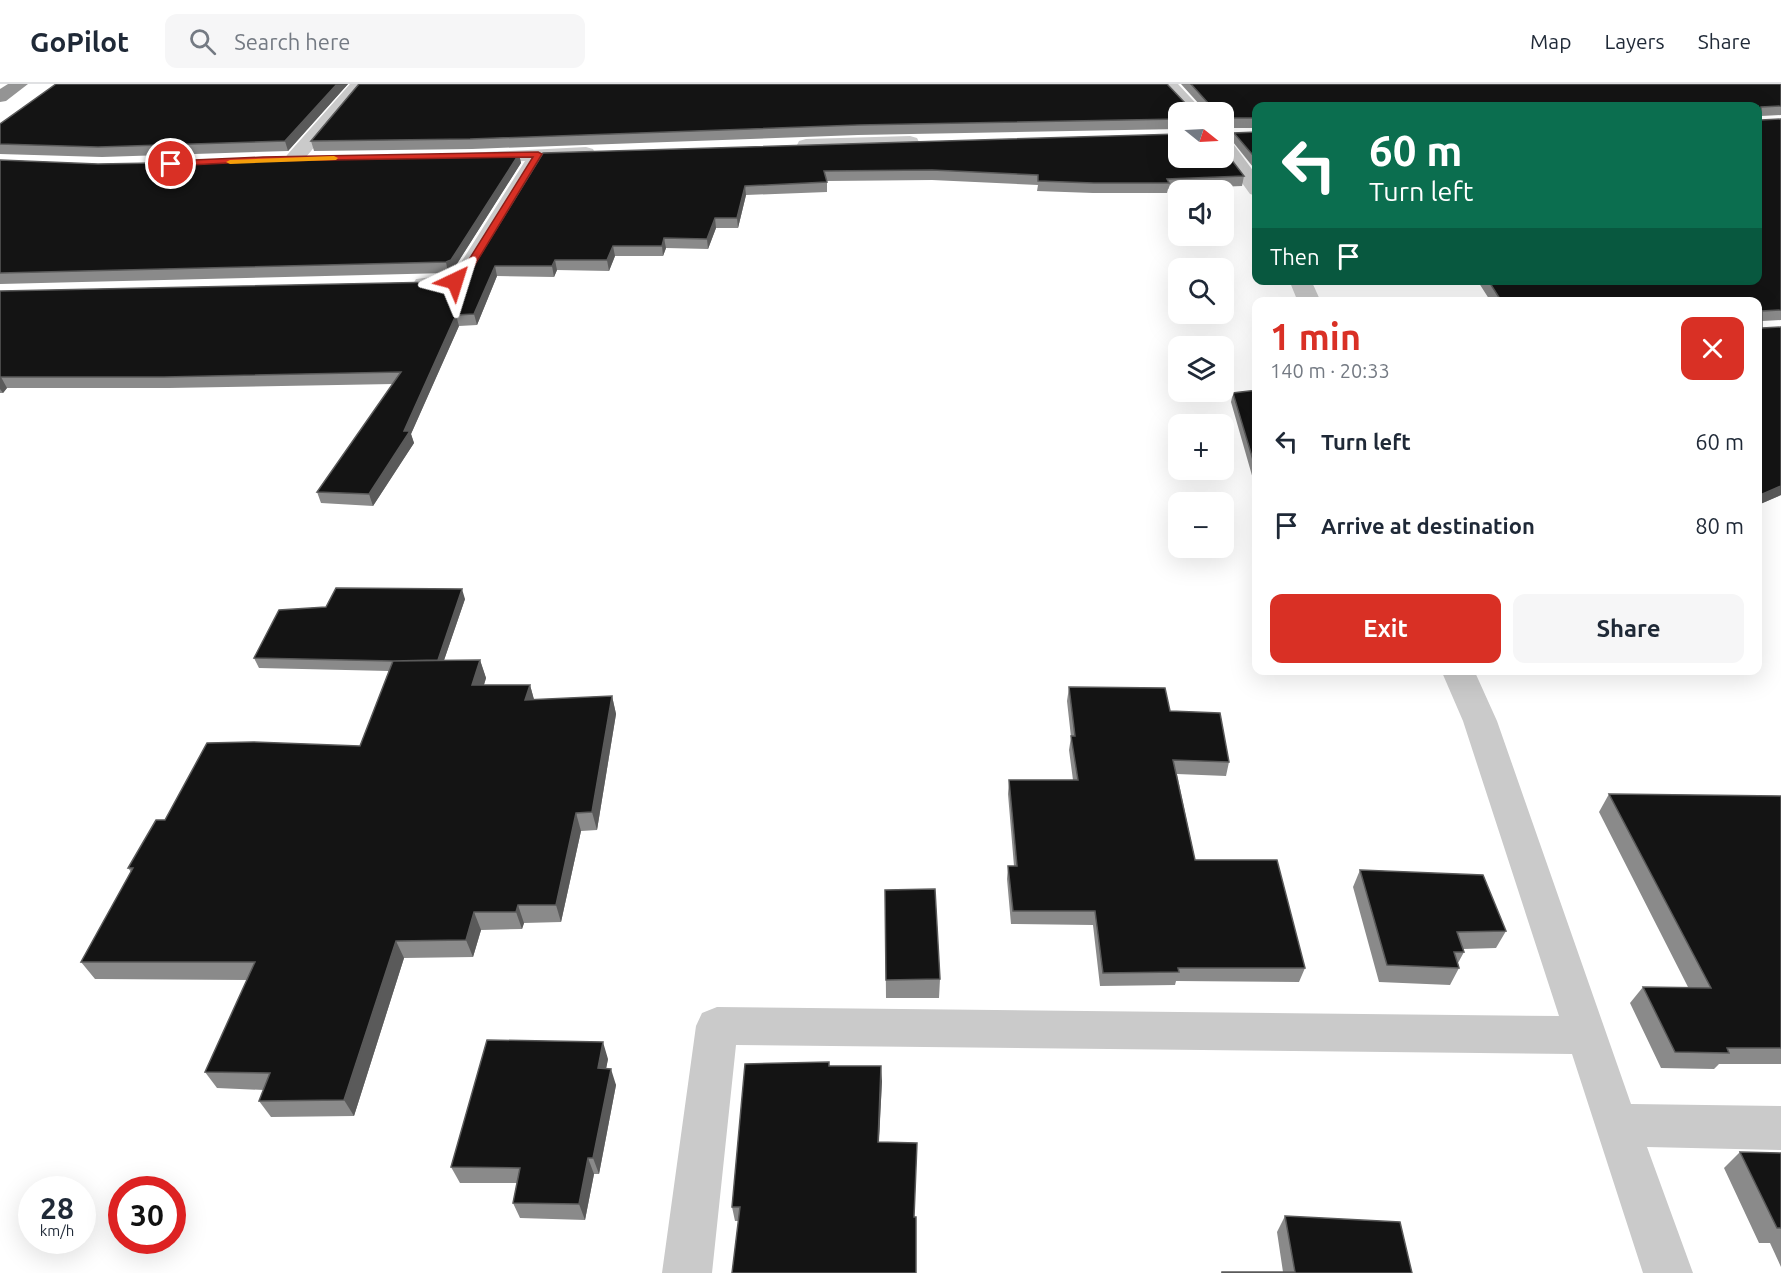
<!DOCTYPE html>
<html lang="en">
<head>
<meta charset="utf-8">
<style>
  body { margin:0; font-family:Ubuntu,sans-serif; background:#f6f6f7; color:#1f2937; height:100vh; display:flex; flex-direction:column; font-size:22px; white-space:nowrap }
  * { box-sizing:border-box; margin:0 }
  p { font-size:20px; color:#747a83 }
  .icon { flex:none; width:33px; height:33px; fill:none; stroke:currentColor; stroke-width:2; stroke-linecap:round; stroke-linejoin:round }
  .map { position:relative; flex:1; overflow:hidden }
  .panel { position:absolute; left:1252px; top:213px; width:510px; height:378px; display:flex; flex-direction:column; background:#fff; border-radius:12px; box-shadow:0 6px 24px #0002 }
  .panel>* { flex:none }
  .hud { position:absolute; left:1252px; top:18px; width:510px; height:183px; border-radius:12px; box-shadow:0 6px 24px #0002; background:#0b6e4f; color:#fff; overflow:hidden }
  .needle { width:39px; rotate:108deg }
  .controls { position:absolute; left:1168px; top:18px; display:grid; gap:12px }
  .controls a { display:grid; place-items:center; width:66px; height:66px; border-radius:12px; background:#fff; box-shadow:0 6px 24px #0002; font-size:30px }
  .speed { position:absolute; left:18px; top:1092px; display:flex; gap:12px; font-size:30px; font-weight:700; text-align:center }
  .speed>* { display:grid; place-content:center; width:78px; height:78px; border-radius:50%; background:#fff; box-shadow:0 6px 24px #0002; line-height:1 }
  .speed small { font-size:15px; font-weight:400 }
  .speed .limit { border:9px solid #d22; background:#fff; color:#111 }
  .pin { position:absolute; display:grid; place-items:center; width:51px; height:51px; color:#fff; margin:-26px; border:3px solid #fff; border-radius:50%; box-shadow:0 2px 6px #0007 }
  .me { position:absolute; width:66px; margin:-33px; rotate:41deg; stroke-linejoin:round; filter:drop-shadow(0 0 4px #0008) }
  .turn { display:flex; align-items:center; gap:21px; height:126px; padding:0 18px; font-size:27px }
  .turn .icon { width:78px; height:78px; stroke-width:2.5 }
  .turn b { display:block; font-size:42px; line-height:51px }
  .then { display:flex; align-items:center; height:57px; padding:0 18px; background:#0003; gap:12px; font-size:22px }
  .round { display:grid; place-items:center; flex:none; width:63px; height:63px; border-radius:12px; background:#f6f6f7 }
  .headline { display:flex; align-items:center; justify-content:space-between; height:102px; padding:0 18px }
  h1 { font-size:36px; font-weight:700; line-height:45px; color:#d93025 }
  .action { display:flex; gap:12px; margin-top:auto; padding:12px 18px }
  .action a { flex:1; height:69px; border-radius:12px; background:#d93025; color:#fff; font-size:24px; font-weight:700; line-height:69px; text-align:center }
  .action a+a { background:#f6f6f7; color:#1f2937 }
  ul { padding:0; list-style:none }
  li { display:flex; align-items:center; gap:18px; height:84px; padding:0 18px }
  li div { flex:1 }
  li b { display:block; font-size:22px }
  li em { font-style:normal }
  header { display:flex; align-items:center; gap:36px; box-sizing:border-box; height:84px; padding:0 30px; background:#fff; border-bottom:2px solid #e0e1e3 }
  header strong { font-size:28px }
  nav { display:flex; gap:33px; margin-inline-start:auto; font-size:21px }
  .search { width:420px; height:54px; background:#f6f6f7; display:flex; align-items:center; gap:15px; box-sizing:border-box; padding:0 21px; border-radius:12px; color:#747a83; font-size:22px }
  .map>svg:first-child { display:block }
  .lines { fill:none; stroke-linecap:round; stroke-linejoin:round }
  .street { fill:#cacaca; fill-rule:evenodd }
  .highway { fill:#949494; fill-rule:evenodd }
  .wall { fill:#8a8a8a }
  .shaded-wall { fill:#5a5a5a }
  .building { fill:#141414; stroke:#5a5a5a; stroke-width:1.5 }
  .route { fill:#d93025; stroke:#8d1f18; stroke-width:1.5 }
  .slow { fill:#f59e0b }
</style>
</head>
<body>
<header>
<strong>GoPilot</strong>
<div class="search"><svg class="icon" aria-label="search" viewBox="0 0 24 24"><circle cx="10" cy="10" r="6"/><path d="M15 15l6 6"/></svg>Search here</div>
<nav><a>Map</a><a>Layers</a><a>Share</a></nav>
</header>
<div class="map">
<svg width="1781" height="1189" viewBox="0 0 1781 1189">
  <rect width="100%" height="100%" fill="#fff"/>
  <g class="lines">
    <!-- street -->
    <path class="street" d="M350,0H367L301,79H287L285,75L287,71Z
      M1161,0H1178L1204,28H1186Z
      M910,52L917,54L919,58L917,62L806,67L799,65L797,61L799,57L806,55Z
      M1224,55L1231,57L1257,92V112L1250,110L1224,74Z
      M586,63L593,65L595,69L593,73L544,76L471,197C456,206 433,209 416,205L413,200L416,195L449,191L455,188L525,77L473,79L466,77L464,73L466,69Z
      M1289,196H1311L1321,218H1298Z
      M1441,586H1474L1497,637L1631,1020L1781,1022V1066L1647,1063L1693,1189H1643L1572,970L736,961L712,1189H662L696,942L702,929L717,923L1559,932L1463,637Z"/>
    <!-- highway -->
    <path class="highway" d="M8,0H28L6,17L0,18V5Z"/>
  </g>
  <!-- wall -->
  <path class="wall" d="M348,0L288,67L102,73L0,70V40Z
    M1181,0H1781V31L1761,32V36L1781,35V236L1762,237V244L1781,243V411L1758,421V218H1491L1477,196H1758L1257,22V44H1224L1179,28V45L858,51L472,65L314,67L311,57L1186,20L1200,21Z
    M1257,48V88L1233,58L1234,49Z
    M543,69L1244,92L1242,102L1168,105L1167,109H1093L1037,107L1038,101L932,96L827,97V108L746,111L738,144H716L708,165L666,164L663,172H615L609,187L557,186L554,193L497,192L477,241L459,242L411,350L414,359L373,422L321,419L317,408L393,300L169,304H7L3,309H0V207L440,198L461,194L473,183Z
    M519,70L521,79L453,186L448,189L0,200V76L98,80Z
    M1257,306V395H1253L1231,318L1233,309Z
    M465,515L444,576H480L486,594L484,601H530L534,616L612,612L616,630L597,746L581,747L561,838L524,839L522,845L481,846L473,873L404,874L354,1032L271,1033L259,1017L264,1006L217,1004L205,988L247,896L95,895L81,878L131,788L128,784L165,736L360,662L389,587L259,584L254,574Z
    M1069,603L1170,627L1229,678L1226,692L1177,690L1195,776L1305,884L1299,898L1176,897L1175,901L1100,902L1093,841L1011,840L1007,795L1008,782H1014L1008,710L1009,696H1073L1069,666L1071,653L1067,617Z
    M1609,710L1781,712V980H1719L1714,985L1661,984L1630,919L1643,903H1688L1599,728Z
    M1360,786L1506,847L1496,864L1463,865L1464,868L1458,879L1459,884L1450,901L1379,898L1353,803Z
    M885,806L940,895L939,914H886Z
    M608,975L606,984L616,1001L599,1090H594L585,1136L520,1134L513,1119L517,1099H460L451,1083Z
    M829,982L882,997L879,1058L914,1133L735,1137L732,1123Z
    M1740,1068L1781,1069V1183L1770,1159H1759L1724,1084Z
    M1285,1132L1412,1189H1221L1222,1188H1283L1277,1148Z"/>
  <!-- shaded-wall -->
  <path class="shaded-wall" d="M337,0H348L288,67L285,57Z
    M519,70L521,79L453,186L448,189L446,178Z
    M745,102L746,111L738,144L737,134Z
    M715,134L716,144L708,165L707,155Z
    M664,154L666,164L663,172L662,162Z
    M613,162L615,172L609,187L607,176Z
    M555,176L557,186L554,193L552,182Z
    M495,182L497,192L477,241L474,230Z
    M456,231L459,242L411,350L414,359L373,422L369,410L404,347Z
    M1,293L7,304L3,309L0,305V294Z
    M1781,402V411L1758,421V412Z
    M462,505L465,515L440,588L437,578Z
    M480,576L486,594L478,619L472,601Z
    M530,601L535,619L525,616Z
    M612,612L616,630L597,746L592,728Z
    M576,729L581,747L561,838L556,821Z
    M518,821L524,839L522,845L516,828Z
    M474,828L481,846L473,873L466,856Z
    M396,857L404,874L354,1032L344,1016Z
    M603,958L608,975L603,1001L598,984Z
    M881,982L882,997L878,1072V1058Z
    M611,985L616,1001L599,1090L593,1074Z
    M588,1074L594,1090L585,1136L579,1120Z"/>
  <!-- building -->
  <path class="building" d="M56,0H337L285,57L98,63L0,60V40Z
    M359,0H1167L1186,20L1206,21L1208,19L1191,0H1781V22L1761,23V36L1781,35V226L1762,227V244L1781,243V402L1758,412V218H1565L1564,216L1500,215L1488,196H1758V22H1257V34H1226L1224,36V28H1179V35L858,41L470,55L311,57Z
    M1257,48V76L1234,49Z
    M1179,50V74H1224V66L1244,92L1167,95L1169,99H1094L1038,97V91L932,86L824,87L827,98L745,102L737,134H715L707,155L664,154L662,162H613L607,176H555L552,182H495L474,230L456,231L404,347H410L369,410L317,408L401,288L164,293H1L0,294V207L440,198L461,194L473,183L543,69Z
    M519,70L451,176L446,178L0,189V76L98,80L213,78L260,74Z
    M1257,306V386H1256L1233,309Z
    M336,504L462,505L438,576L393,577L254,574L279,526L326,523Z
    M480,576L472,601H530L525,616L612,612L592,728L576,729L556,821H518L516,828H474L466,856L396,857L344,1016L259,1017L270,989L205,988L255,878H81L133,784H128L156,736H165L207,659L253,658L360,662L393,577Z
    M1069,603L1165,604L1170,627L1220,629L1229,678L1173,676L1195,776H1277L1305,884H1178L1179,888L1103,889L1095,827H1013L1008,782H1017L1009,696H1078L1071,652H1075Z
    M1609,710L1781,712V964H1727L1729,969L1675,968L1643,903L1711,904Z
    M1360,786L1483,791L1506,847L1457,848L1464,868H1454L1459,884L1387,881Z
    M935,805L940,895L886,896L885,806Z
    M487,956L603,958L598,984L611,985L593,1074H588L579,1120L513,1119L520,1084L451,1083Z
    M829,978V982H881L878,1058L917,1059L914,1133H916V1189H732L740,1123H732L745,980Z
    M1740,1068L1781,1069V1144H1777Z
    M1285,1132L1400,1138L1412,1189H1222V1188H1295Z"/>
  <!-- route -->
  <path class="route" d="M538,68L542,70L468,192L455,200L451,197L460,190L533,73L263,77L171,82L167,80L171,77L263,73Z"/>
  <!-- slow -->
  <path class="slow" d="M334,72L338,74L336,76L230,80L226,78L230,76Z"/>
</svg>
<div class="controls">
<a><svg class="needle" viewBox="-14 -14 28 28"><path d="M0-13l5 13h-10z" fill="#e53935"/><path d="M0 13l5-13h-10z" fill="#747a83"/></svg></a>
<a><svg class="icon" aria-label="sound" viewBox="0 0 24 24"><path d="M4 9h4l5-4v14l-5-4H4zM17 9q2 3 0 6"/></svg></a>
<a><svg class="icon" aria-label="search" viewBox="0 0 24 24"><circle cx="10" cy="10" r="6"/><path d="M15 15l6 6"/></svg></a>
<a><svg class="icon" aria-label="layers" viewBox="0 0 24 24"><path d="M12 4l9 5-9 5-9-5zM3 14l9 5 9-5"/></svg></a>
<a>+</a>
<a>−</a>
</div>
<div class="speed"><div>28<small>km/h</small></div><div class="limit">30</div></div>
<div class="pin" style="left:171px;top:80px;background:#d93025"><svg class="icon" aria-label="arrive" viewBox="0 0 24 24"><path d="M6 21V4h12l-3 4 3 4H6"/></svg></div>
<svg class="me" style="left:455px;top:197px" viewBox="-20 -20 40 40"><path d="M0-17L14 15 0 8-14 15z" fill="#d93025" stroke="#fff" stroke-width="4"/></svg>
<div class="hud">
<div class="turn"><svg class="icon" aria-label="left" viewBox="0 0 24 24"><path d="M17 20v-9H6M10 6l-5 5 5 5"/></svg><div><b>60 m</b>Turn left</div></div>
<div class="then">Then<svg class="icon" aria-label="arrive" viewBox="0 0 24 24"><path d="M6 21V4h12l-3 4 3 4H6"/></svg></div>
</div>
<section class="panel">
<div class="headline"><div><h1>1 min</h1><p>140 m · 20:33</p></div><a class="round" style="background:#d93025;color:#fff"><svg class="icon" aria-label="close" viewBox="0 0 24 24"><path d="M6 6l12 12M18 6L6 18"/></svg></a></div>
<ul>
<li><svg class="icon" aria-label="left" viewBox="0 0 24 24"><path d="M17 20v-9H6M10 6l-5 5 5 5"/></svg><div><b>Turn left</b></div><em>60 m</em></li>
<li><svg class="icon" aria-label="arrive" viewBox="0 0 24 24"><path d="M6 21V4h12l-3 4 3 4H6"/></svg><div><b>Arrive at destination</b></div><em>80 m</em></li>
</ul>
<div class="action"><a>Exit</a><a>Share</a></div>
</section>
</div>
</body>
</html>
